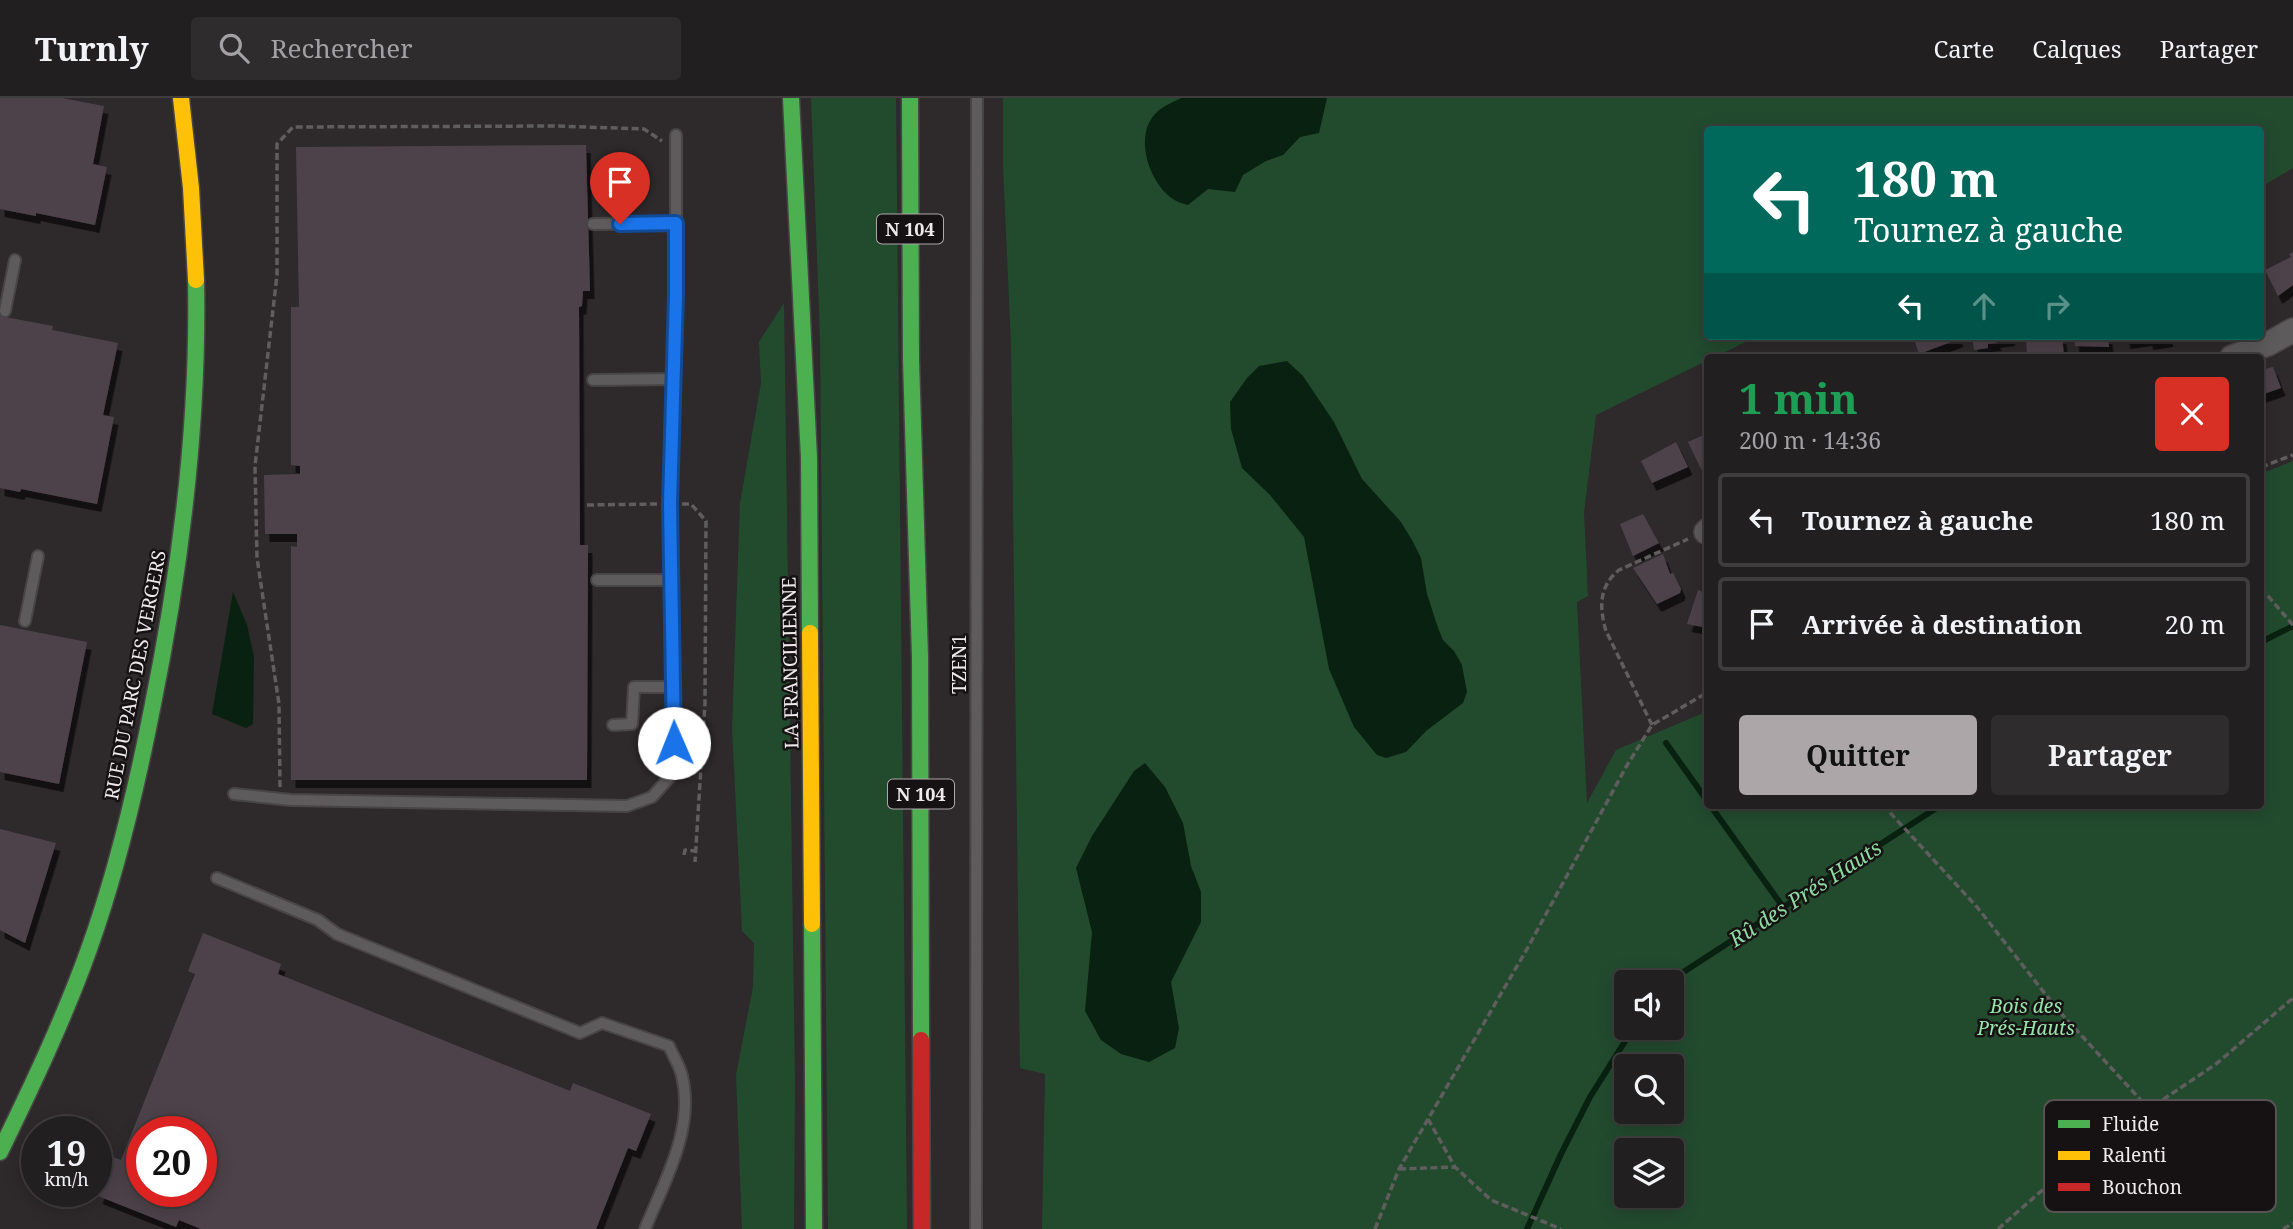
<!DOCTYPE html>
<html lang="fr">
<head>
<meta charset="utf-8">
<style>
  body { margin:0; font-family:"Noto Serif",serif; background:#2e2c2d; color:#f1f3f6; height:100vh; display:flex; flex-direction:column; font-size:26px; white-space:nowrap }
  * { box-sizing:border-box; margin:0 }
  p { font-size:23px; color:#a2a2a5 }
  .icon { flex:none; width:38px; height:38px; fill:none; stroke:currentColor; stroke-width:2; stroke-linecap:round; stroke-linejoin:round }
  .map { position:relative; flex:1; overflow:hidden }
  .details { position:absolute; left:1704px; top:256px; width:560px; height:455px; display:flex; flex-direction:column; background:#221f20; border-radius:7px; box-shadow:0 4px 18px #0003,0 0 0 2px #3f3d3e }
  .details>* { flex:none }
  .banner { position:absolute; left:1704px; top:28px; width:560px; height:214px; border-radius:7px; box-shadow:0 4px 18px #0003,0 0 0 2px #3f3d3e; background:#00695c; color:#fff; overflow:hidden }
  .buttons { position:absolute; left:1614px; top:872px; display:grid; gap:14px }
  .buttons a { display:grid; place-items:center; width:70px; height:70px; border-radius:7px; background:#221f20; box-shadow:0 4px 18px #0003,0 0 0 2px #3f3d3e; font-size:35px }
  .speed { position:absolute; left:21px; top:1018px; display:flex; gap:14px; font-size:35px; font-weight:700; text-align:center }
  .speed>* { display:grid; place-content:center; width:91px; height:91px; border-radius:50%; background:#221f20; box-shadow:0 4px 18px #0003,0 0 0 2px #3f3d3e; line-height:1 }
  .speed small { font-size:18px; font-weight:400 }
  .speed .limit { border:10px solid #d22; background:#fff; color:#111 }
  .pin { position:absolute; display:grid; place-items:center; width:60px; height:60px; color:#fff; margin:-72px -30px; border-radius:50% 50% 50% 0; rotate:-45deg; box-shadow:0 0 7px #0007 }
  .pin .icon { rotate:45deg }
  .me { position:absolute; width:77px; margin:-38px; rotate:359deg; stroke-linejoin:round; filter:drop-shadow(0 0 5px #0008) }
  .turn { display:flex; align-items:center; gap:24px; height:147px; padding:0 35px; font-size:32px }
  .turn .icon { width:91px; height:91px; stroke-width:2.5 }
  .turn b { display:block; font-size:49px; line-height:60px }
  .lanes { display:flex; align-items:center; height:66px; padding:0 35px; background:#0003; justify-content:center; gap:35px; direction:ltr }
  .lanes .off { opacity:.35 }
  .round { display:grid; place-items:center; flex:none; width:74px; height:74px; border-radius:7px; background:#2e2c2d }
  .headline { display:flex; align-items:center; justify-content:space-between; height:119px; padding:0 35px }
  h1 { font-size:42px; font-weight:700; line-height:52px; color:#1e9e55 }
  .cta { display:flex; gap:14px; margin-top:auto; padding:14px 35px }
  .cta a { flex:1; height:80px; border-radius:7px; background:#aca6a8; color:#111; font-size:28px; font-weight:700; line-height:80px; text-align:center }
  .cta a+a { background:#2e2c2d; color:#f1f3f6 }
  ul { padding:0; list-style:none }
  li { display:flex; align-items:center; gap:21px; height:94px; margin:0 14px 10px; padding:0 21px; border:4px solid #3f3d3e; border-radius:7px }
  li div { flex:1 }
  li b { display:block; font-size:26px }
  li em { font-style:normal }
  header { display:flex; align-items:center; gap:42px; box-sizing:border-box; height:98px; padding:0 35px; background:#221f20; border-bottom:2px solid #3f3d3e }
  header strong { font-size:33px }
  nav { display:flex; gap:38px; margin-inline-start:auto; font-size:24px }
  .search { width:490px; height:63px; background:#2e2c2d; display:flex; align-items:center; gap:18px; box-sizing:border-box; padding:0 24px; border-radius:7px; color:#a2a2a5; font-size:26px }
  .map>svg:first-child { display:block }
  .green { fill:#224b2e; fill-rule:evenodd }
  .water { fill:#092110 }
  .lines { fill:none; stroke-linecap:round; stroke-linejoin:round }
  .stream { stroke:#092110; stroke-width:6 }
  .building { fill:#4e4348; fill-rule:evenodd; filter:url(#shadow) }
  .lane-casing { stroke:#484546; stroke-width:14 }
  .street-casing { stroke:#484546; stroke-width:26 }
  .fast-casing { stroke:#484546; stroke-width:19 }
  .slow-casing { stroke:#484546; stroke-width:19 }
  .jam-casing { stroke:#484546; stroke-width:19 }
  .path { stroke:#5f5d5e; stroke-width:3.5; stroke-dasharray:7 3.5; stroke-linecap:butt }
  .lane { stroke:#5e5b5d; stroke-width:10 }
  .street { stroke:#5e5b5d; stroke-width:23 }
  .fast { stroke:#4caf50; stroke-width:16 }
  .slow { stroke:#ffc107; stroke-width:16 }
  .jam { stroke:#c62828; stroke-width:16 }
  .route-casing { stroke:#114b97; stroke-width:18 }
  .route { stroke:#1a73e8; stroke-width:12 }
  .labels { text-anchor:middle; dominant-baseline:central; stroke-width:5; stroke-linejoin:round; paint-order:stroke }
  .shield { fill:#161113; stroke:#afa8ab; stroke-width:2 }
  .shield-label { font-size:18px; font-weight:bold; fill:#f0e9ec }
  .street-label { font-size:19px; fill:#f0e9ec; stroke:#161113 }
  .park-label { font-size:19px; font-style:italic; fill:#97e5aa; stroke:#161113 }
  .water-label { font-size:21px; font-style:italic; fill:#8cdaa0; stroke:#161113 }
  .key { fill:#161113; stroke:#575254; stroke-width:2 }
  .key-label { font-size:19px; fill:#f0e9ec }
</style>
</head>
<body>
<header>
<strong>Turnly</strong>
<div class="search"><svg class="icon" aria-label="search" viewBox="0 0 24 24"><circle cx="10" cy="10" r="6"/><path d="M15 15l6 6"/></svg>Rechercher</div>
<nav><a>Carte</a><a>Calques</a><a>Partager</a></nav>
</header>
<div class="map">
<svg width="2293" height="1131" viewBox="0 0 2293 1131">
  <defs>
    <filter id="shadow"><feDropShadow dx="4.5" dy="8" stdDeviation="0" flood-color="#0009"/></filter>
  </defs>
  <rect width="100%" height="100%" fill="#2e292b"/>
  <!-- green -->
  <path class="green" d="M811,0H896L907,1131H828L820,239Z
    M1003,0H2293V70L2261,89V32H1708V238H1758L1715,259H1708V262L1596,317L1584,415L1588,498L1577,504L1587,705L1616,652L1708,613V707H2261V376L2293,363V1131H1042L1045,976L1020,970L1011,247L1003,68ZM1626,884H1671V929H1626ZM1626,968H1671V1013H1626ZM1626,1052H1671V1097H1626Z
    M784,205L795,985L794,1131H742L736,977L753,889L754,845L742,833L732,630L740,405L761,285L759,244Z"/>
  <!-- water -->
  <path class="water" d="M1181,0H1327L1319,35L1300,39L1283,57L1266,63L1243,77L1235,94L1208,91L1188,107C1183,106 1177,104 1173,101C1148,84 1133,36 1157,14C1163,8 1174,4 1181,0Z
    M1287,263L1303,278L1334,324L1362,381L1401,424L1412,442L1421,460L1427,496L1438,530L1443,542L1454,553L1462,567L1467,594L1463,605L1426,633L1406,654L1386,660L1377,657L1354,629L1329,571L1304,439L1270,397L1242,370L1231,331L1230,304L1247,280L1259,268Z
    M233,494L247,527L254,559L253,626L246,630L212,616Z
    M1145,665L1165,689L1183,725L1191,768L1201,794V824L1171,884L1179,930L1175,950L1149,964L1121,956L1101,942L1085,913L1092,834L1076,770L1092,738L1134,673Z"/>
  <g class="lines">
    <!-- stream -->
    <path class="stream" d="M2261,544L2293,528
      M1666,645L1708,704
      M1710,707L1783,809
      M1668,884L1941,707
      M1527,1131L1561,1056L1590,999L1634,929"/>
  </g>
  <!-- building -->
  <path class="building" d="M0,0H62L104,8L93,66L107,69L95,127L36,115V118L0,111Z
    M586,47L590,193H583L582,208L579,209L580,447H588L587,682H291V448L297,449V436H265L264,377L300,376V368L291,367V209H299L296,49Z
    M2293,154V187L2278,198L2265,172L2291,159L2289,156Z
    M0,218L53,228L52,232L118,245L103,317L114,319L97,406L21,391L20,394L0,390Z
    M1913,238H1958L1959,241L1919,256Z
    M1972,238H2010L2011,240L1996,242L1997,245L1988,246V250L1974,252Z
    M2026,238H2062L2064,257L2027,259Z
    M2074,238H2108L2109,249L2075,248Z
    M2125,238H2168L2169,241L2149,244L2148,240L2126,243Z
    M2273,269L2281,290L2261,297V272Z
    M1708,335V372L1703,375L1688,344Z
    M1676,344L1688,369L1652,385L1641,363Z
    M1643,416L1659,445L1633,458L1620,426Z
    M1663,456L1670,476L1673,475L1681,491L1680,495L1657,506L1633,470Z
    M1698,492L1708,496V530L1687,526Z
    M0,527L87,544L59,686L0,674Z
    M0,731L56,745L25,845L0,832Z
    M203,835L281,866L278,876L570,993L573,985L651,1016L636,1053L628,1050L596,1131H201L179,1122L176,1129L98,1098L113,1059L121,1062L195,876L188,873ZM142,1034H201V1094H142Z"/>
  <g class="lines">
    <defs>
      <path id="lane" d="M593,126L676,125
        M5,213L15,162
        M593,282L674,281
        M597,482H671
        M25,523L38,458
        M613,627L632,626L634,589H673
        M234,696L291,702L627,708L652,699L675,673L670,406L676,196V37
        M217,780L318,822L337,836L580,935L602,925L669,948C673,958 680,968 682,978C695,1031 664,1084 645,1131
        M976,1131L977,0"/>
      <path id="street" d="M2232,259L2268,246L2293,232
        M1706,434L1708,432"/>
      <path id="fast" d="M791,0L809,360L810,535
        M910,0L911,262L920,559L921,942
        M812,826L814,1131
        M0,1054C32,988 64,921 89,851C117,773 136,692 152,611C181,469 199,327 196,182"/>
      <path id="slow" d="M181,0L191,90L196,182
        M810,535L812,826"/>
      <path id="jam" d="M921,942L922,1131"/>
    </defs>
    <!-- lane casing -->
    <use href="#lane" class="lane-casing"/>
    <!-- street casing -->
    <use href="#street" class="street-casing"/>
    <!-- fast casing -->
    <use href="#fast" class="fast-casing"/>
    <!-- slow casing -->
    <use href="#slow" class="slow-casing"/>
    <!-- jam casing -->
    <use href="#jam" class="jam-casing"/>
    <!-- path -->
    <path class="path" d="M2261,369L2293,357
      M682,406H691L706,423L705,605L695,764
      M587,407L657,406
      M2261,490L2293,527
      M1652,627L1606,533C1599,509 1599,488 1619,472L1688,441
      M280,689L279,606L257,460L255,368L277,177V46L293,29L556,28L644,31L662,43
      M1883,707L1977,809L2057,911L2149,1011
      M684,757L685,752L695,753
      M1428,1021L1455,1069L1491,1102L1561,1131
      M1399,1071L1455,1069
      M1375,1131L1399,1071L1527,851L1626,669L1652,627L1708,594
      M1998,1131L2088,1052L2216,966L2293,900
      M2283,1131L2293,1125"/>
    <!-- lane -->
    <use href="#lane" class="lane"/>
    <!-- street -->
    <use href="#street" class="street"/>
    <!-- fast -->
    <use href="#fast" class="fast"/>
    <!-- slow -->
    <use href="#slow" class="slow"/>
    <!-- jam -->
    <use href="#jam" class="jam"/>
  </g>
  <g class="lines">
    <defs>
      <path id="route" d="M620,126L676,125V196L670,406L674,645"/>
    </defs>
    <!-- route casing -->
    <use href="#route" class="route-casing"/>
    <!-- route -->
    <use href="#route" class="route"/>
  </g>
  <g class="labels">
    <!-- shield labels -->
    <g class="shield">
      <rect x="877" y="116.5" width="66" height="29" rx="5"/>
      <rect x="888" y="681.5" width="66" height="29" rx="5"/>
    </g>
    <g class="shield-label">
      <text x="910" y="131">N 104</text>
      <text x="921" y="696">N 104</text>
    </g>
    <!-- street labels -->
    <g class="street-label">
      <text transform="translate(790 565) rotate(-91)">LA FRANCILIENNE</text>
      <text transform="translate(959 566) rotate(-90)">TZEN1</text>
      <text transform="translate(135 577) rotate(-79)">RUE DU PARC DES VERGERS</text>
    </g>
    <!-- park labels -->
    <g class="park-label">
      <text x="2026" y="908">Bois des<tspan x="2026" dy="22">Prés-Hauts</tspan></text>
    </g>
    <!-- water labels -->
    <g class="water-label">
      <text transform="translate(1805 795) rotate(-33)">Rû des Prés Hauts</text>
    </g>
  </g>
  <!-- legend -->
  <rect x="2044" y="1002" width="232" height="112" rx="10" class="key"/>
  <rect x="2058" y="1022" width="32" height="8" fill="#4caf50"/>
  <rect x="2058" y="1053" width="32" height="9" fill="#ffc107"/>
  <rect x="2058" y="1085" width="32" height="8" fill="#c62828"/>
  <g class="key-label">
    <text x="2102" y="1033">Fluide</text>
    <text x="2102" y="1064">Ralenti</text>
    <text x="2102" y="1096">Bouchon</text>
  </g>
</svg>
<div class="buttons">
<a><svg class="icon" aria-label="sound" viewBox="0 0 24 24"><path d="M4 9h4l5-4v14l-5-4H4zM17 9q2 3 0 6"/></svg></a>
<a><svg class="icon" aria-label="search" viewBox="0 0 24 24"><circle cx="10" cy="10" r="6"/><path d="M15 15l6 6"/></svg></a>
<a><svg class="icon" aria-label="layers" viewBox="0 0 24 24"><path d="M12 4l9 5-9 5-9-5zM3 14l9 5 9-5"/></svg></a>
</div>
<div class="speed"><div>19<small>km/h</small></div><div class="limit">20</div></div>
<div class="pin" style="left:620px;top:126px;background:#d93025"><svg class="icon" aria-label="arrive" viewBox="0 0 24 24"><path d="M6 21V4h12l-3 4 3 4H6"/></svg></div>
<svg class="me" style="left:674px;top:645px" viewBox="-20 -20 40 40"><circle r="19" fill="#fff"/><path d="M0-13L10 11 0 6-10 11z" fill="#1a73e8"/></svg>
<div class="banner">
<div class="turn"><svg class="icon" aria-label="left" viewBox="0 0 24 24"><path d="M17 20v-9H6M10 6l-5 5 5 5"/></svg><div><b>180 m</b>Tournez à gauche</div></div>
<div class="lanes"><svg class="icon" aria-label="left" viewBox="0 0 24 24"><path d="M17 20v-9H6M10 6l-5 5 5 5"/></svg><svg class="icon off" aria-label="ahead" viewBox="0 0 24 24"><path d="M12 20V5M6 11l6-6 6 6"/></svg><svg class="icon off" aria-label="right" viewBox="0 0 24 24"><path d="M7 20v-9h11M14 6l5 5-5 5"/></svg></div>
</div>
<section class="details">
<div class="headline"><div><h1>1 min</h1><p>200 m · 14:36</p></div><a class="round" style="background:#d93025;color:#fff"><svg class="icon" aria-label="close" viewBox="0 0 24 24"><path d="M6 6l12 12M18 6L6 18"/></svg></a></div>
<ul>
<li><svg class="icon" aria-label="left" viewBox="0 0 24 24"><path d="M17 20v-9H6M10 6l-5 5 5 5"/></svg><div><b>Tournez à gauche</b></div><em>180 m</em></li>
<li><svg class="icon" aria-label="arrive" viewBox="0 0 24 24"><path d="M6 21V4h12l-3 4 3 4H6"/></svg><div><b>Arrivée à destination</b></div><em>20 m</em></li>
</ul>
<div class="cta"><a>Quitter</a><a>Partager</a></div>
</section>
</div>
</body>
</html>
